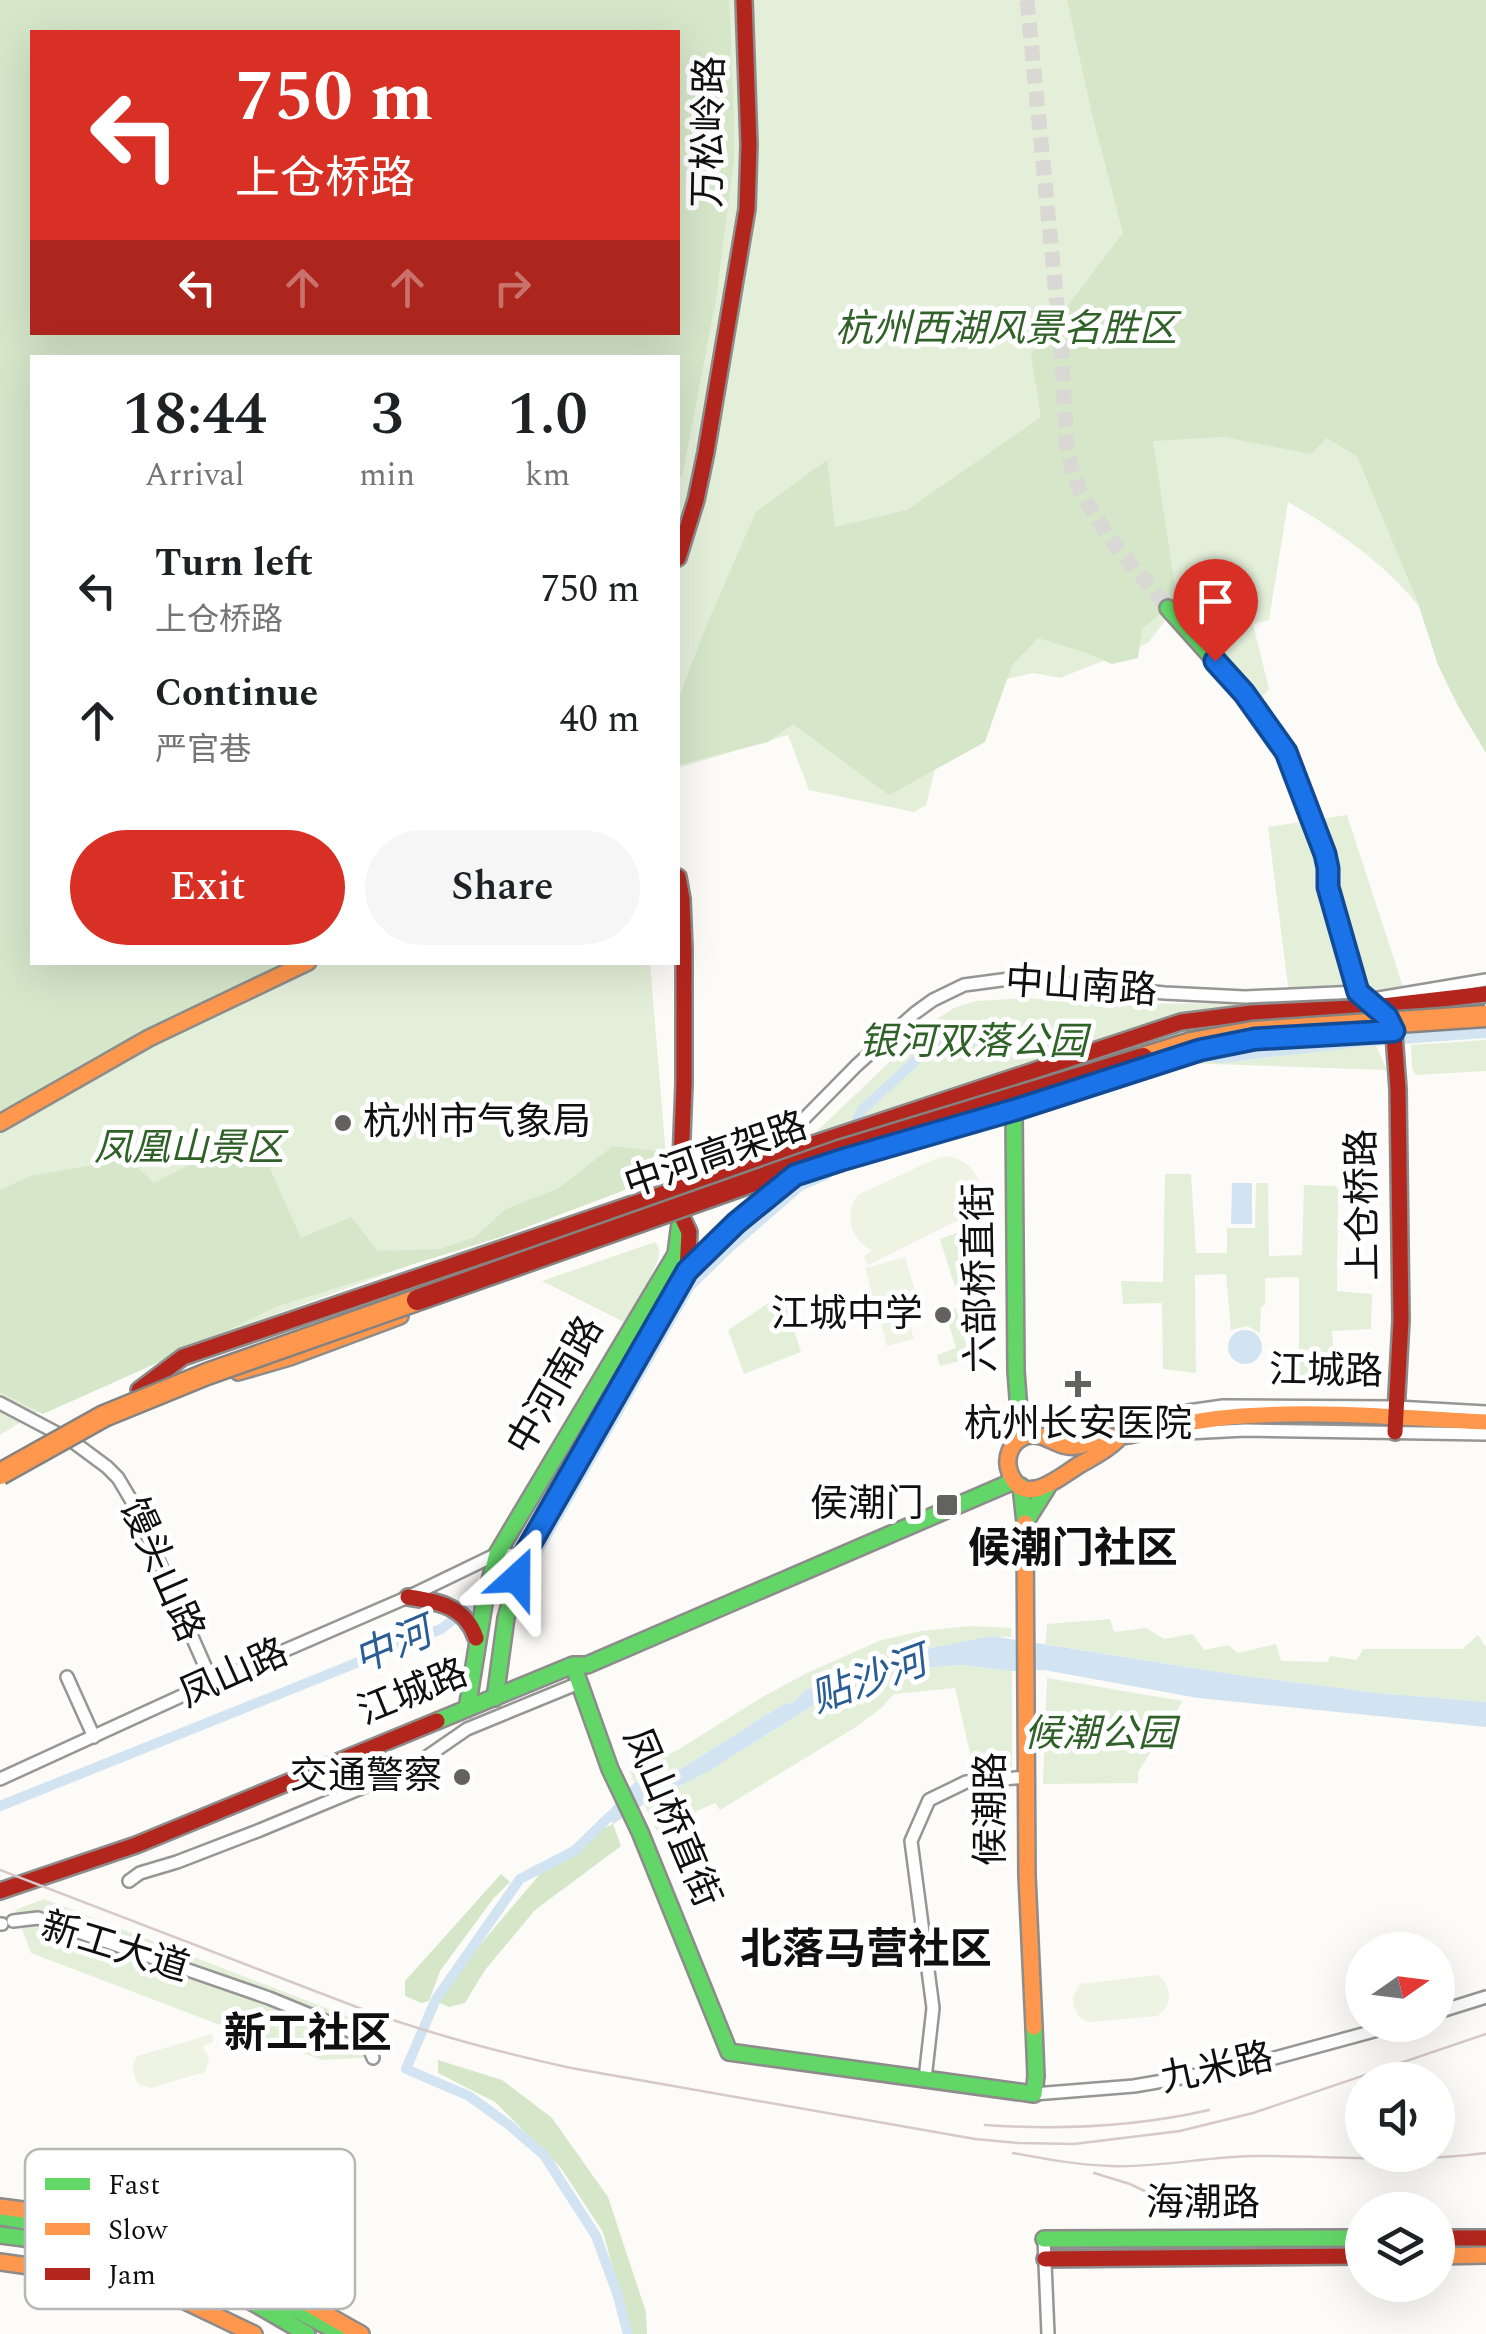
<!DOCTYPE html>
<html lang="en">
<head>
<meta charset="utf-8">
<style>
  body { margin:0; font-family:Spectral,"Noto Sans SC",serif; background:#f6f6f6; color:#202124; height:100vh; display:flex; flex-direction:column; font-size:38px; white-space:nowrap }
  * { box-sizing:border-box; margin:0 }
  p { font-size:32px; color:#757577 }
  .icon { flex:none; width:55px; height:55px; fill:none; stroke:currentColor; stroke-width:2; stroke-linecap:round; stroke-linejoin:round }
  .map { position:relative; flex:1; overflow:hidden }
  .side { position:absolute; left:30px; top:355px; width:650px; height:610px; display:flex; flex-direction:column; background:#fff; border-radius:0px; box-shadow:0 10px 40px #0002 }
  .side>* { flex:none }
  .hud { position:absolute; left:30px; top:30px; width:650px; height:305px; border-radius:0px; box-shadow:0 10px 40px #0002; background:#d93025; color:#fff; overflow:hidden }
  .needle { width:65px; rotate:76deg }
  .controls { position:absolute; left:1345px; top:1932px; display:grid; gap:20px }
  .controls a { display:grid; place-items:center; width:110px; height:110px; border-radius:50%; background:#fff; box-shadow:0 10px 40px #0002; font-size:50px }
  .pin { position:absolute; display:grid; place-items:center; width:85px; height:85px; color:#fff; margin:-102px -42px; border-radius:50% 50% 50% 0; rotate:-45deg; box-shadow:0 0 10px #0007 }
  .pin .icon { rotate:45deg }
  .me { position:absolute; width:110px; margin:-55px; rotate:24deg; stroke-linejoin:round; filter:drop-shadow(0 0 8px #0008) }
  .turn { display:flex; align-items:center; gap:35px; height:210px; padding:0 40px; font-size:45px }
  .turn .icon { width:130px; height:130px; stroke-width:2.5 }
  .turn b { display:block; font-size:70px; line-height:85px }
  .lanes { display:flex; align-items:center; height:95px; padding:0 40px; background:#0003; justify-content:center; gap:50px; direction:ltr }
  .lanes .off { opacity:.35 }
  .eta { display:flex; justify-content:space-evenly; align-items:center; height:170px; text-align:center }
  .eta b { font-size:60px; font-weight:600; line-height:70px }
  .button { display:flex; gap:20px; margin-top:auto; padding:20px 40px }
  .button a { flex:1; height:115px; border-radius:60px; background:#d93025; color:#fff; font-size:40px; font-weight:600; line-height:115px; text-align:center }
  .button a+a { background:#f6f6f6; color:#202124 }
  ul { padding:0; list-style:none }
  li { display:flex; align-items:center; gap:30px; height:130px; padding:0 40px }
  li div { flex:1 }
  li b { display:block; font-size:38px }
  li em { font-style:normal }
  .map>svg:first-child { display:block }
  .green { fill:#e4efda; fill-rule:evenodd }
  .forest { fill:#d5e6c9; fill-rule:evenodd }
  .pitch { fill:#eef3e3 }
  .water { fill:#d2e4f1 }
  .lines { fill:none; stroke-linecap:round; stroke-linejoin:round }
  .canal { stroke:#d2e4f1; stroke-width:10 }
  .secondary-tunnel { stroke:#d9d8d4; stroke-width:15; stroke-dasharray:15 8; stroke-linecap:butt }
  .street-casing { stroke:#969694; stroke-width:16 }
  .fast-casing { stroke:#8d8c8b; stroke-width:20 }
  .slow-casing { stroke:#8d8c8b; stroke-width:20 }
  .jam-casing { stroke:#8d8c8b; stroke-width:20 }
  .street { stroke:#fffefe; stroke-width:11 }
  .fast { stroke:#63d668; stroke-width:15 }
  .slow { stroke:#ff974d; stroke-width:15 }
  .jam { stroke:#b3261e; stroke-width:15 }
  .rail { stroke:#d7c9c7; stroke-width:2.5 }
  .slow-bridge-casing { stroke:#848381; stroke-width:25; stroke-linecap:butt }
  .jam-bridge-casing { stroke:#848381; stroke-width:25; stroke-linecap:butt }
  .slow-bridge { stroke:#ff974d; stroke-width:20 }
  .jam-bridge { stroke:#b3261e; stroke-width:20 }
  .route-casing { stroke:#114b97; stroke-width:25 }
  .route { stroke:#1a73e8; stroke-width:18 }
  .poi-dot { fill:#636261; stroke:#fff; stroke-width:4 }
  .labels { text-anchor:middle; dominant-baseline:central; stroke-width:10; stroke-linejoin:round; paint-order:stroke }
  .street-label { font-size:38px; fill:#101010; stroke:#fff }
  .park-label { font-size:38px; font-style:italic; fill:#306128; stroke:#fff }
  .poi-label { font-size:38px; fill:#101010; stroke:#fff; text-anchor:end }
  .water-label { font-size:40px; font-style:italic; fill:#295d93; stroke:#fff }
  .quarter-label { font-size:42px; font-weight:bold; fill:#101010; stroke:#fff }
  .key { fill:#fff; stroke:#b7b7b7; stroke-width:2.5 }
  .key-label { font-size:28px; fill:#101010 }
</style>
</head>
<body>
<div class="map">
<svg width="1486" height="2334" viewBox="0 0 1486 2334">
  <rect width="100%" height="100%" fill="#fcfbf7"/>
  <!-- green -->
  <path class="green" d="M0,0H1486L1463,663C1439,633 1417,600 1389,574C1360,547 1322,521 1288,502L1269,620L1253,624L1269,689L1259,700L1167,618L1148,643L1060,678L1034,673L1001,680L936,765L926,805L914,812L809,790L788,735L678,768V358H32V962L650,963L666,1157L654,1176L129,1368L48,1405L0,1435ZM32,32H678V332H32Z
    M1347,815L1405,993L1377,999L1289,994L1268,827Z
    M1027,998L1099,1004L1252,1003L1174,1014L809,1139L929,1024L954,1008L976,1001Z
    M1486,1040V1071L1416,1075L1412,1068L1411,1045Z
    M1357,1046H1376L1387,1070L1182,1063L1186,1061L1249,1060Z
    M1165,1174H1191L1196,1253H1227V1228H1255L1256,1183H1268L1269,1256L1302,1255L1304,1185L1335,1186L1338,1189L1337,1291L1372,1294L1371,1329L1332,1331L1335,1372L1299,1376V1277L1265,1278V1305L1261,1307L1260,1333L1247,1326L1231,1330L1226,1274L1195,1275L1196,1373L1163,1369L1162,1303L1123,1304L1121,1281L1163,1282Z
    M957,1233L974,1284L964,1288L963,1293L957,1294L940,1239Z
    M655,1242C657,1245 659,1247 659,1250C661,1265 632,1309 624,1322L542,1281Z
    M782,1294L801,1352L744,1374L728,1330Z
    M956,1308L967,1348L960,1361L940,1366L937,1355L956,1348L945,1311Z
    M1110,1619L1114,1632L1146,1628L1164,1639L1193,1634L1204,1650L1228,1645L1238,1653L1276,1644L1281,1661L1327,1662L1330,1656L1357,1660L1363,1649H1462L1478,1635L1486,1647V1702L1378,1693L1244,1676L1045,1644L1047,1624Z
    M971,1626L1012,1628L1011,1637C981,1635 952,1647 921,1649L804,1691L794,1702L784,1704L684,1767L652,1782L634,1783L630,1771L676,1751L764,1696L809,1672L879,1641L921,1631Z
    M963,1665L1012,1671V1768L974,1770L955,1688L894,1694L881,1708L856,1727L720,1810L715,1803L697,1811L660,1838L644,1804L709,1771L820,1701L907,1669Z
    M1047,1678L1183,1701L1138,1772V1783L1043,1784Z
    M44,1899L383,2030L375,2057L323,2060L228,2028L31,1953L15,1910Z"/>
  <!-- forest -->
  <path class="forest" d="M0,0H729L734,114V160L716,300L682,477L678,472V358H32V962L283,963L134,1044L0,1123ZM32,32H678V332H32Z
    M1067,0H1486V753L1458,706L1438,665L1418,603L1357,456L1327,438L1311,454L1224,437L1153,441L1177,600L1142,629L1138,658L1112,664L1084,652L1038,638L1012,665L985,742L889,795L793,724L768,742L678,765V700L707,624L756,512L827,460L835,527L907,510L1041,417L1031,354L1123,233L1092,114Z
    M253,1131L301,1238L351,1217L378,1251L440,1249L475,1237L506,1209L559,1188L613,1146L656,1151L654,1179L498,1238L278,1306L204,1342L43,1414L0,1392V1190L30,1176L129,1159L154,1183Z
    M613,1824L621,1846L535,1910L485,1970L465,2003L449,2007L438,2002L473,1953L540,1874L577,1852L600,1830Z
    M501,1874L510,1882L493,1899L440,1971L429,2001L421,2003L405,1996V1981Z
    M438,2060L502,2080L552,2118L608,2197L646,2312L647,2334H631L603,2232L561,2168L495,2102L438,2073Z"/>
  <!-- pitch -->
  <path class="pitch" d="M946,1156C982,1161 992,1199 960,1219L868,1265L864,1256L872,1251C851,1240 843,1214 858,1195L935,1159Z
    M905,1257L917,1298L903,1302L914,1339L887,1346L865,1268Z
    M1157,1975C1172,1985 1174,2006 1157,2016L1091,2022C1078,2020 1074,2010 1073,1997L1080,1984Z
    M212,2034L214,2042L202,2046L209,2058L205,2072L151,2088L138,2084C133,2075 130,2064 138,2056Z"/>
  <!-- water -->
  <path class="water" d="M1232,1183H1252V1224H1231Z
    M1228 1347a17 17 0 1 1 34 0a17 17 0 1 1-34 0Z
    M992,1636L1244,1676L1378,1693L1486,1702V1727L1198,1698L1044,1670L1012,1671L963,1665L907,1669L820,1701L709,1771L644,1804L613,1824L607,1813L634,1783L652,1782L684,1767L784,1704L794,1702L804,1691L901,1654Z"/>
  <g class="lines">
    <!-- canal -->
    <path class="canal" d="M1175,1053L1221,1058L1359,1042L1486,1033
      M852,1129L862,1110L928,1049L988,1038L1099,1045
      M0,1806L441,1629L534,1558L690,1286L730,1247L800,1186L826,1175L839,1152
      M619,1812L609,1817L574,1851L520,1879L436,1999L406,2069L469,2096L509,2125L544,2155L596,2236L617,2293L628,2334"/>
    <!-- secondary-tunnel -->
    <path class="secondary-tunnel" d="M1027,0L1061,345L1067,451L1079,489L1107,535L1168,608"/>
    <defs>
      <path id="street" d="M754,1158L793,1130L857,1065L915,1013L933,1000L964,985L1009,979L1165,993L1245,997L1358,992L1373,999L1486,980
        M0,1403L72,1441L107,1467L118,1478L134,1505L212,1682
        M1486,1412L1396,1407L1223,1406L1188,1411L1181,1414L1170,1425L1187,1433L1245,1430L1486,1434
        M67,1677L94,1737
        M0,1779L212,1682L408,1597L497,1554L524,1555
        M129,1881L140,1873L177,1862L260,1830L412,1767L467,1729L579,1683
        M13,1921L38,1918L269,1998L352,2032C362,2039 369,2045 373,2058
        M0,1924H2
        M1438,2012L1486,1997
        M925,2079L933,2008L911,1841L929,1800L966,1782L1027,1777
        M1034,2094L1134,2086L1238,2068L1396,2025
        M1044,2239L1048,2334"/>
      <path id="fast" d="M1168,608L1244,693L1286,752L1329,868L1328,887L1358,992L1373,1005
        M1014,1110L1016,1371L1021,1438
        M869,1152L1014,1110L1178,1057
        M1021,1486L1025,1523L1047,1488
        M573,1665L610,1769L640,1832L729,2052L1034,2094L1036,2076L1034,2027
        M495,1698L506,1618L524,1555L687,1271L736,1223L795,1175
        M467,1709L484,1604L497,1554L676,1254L681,1215
        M437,1721L573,1665H587L1014,1481
        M0,2217L106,2234L212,2266L342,2334
        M0,2235C71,2244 144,2256 211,2283C245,2296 276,2316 307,2334
        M1044,2239L1362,2238"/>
      <path id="slow" d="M0,1123L149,1038L308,962
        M238,1372L290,1357L400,1316
        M1117,1440C1106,1451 1093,1457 1079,1465C1059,1477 1024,1509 1010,1473C1004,1458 1011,1441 1026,1436C1045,1430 1058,1450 1077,1446C1084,1445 1091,1441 1099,1439C1109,1437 1119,1437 1129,1435C1167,1426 1203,1419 1242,1416C1323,1410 1405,1418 1486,1422
        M1025,1523L1027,1876L1034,2027
        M0,2207C80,2217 158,2230 232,2263C277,2283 318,2311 361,2334
        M1438,2256L1486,2255
        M0,2262L147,2283L254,2334"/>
      <path id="jam" d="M678,558L696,500L706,452L747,209L749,145L744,0
        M678,877L682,899L684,949V1084L680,1188L681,1215L689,1232L687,1271
        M1373,1005L1387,1017L1394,1034L1398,1089L1401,1320L1395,1432
        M680,1188L1181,1022L1252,1013L1374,1007L1486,994
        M139,1390L183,1357L680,1188
        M408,1597C438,1601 466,1607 476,1638
        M0,1891L136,1845L437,1721
        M1438,2238H1486
        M1045,2259L1362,2256"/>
    </defs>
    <!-- street casing -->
    <use href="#street" class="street-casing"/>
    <!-- fast casing -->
    <use href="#fast" class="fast-casing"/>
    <!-- slow casing -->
    <use href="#slow" class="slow-casing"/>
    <!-- jam casing -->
    <use href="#jam" class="jam-casing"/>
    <!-- street -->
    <use href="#street" class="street"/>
    <!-- fast -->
    <use href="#fast" class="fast"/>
    <!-- slow -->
    <use href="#slow" class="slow"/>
    <!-- jam -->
    <use href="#jam" class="jam"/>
    <!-- rail -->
    <path class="rail" d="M0,1870L367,2011C434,2035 502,2053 571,2068L975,2139L1019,2143L1074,2144L1180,2131L1253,2113L1486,2034
      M985,2125C1059,2130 1135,2127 1209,2110
      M1013,2153C1045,2159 1078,2165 1111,2166C1160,2168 1208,2156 1257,2156C1334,2156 1410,2163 1486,2153
      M1094,2173L1130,2184L1186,2211"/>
    <defs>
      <path id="slow-bridge" d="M1143,1058L1191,1043L1253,1032L1486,1016
        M0,1474L104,1416L207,1374L417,1300"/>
      <path id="jam-bridge" d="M417,1300L839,1151L1143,1058"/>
    </defs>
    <!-- slow-bridge casing -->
    <use href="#slow-bridge" class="slow-bridge-casing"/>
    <!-- jam-bridge casing -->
    <use href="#jam-bridge" class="jam-bridge-casing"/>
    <!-- slow-bridge -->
    <use href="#slow-bridge" class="slow-bridge"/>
    <!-- jam-bridge -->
    <use href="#jam-bridge" class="jam-bridge"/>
  </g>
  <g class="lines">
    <defs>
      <path id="route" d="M517,1578L524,1555L687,1271L736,1223L795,1175L841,1160L1014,1110L1200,1050L1255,1039L1394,1031L1387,1017L1358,992L1328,887V868L1325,854L1286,752L1244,693L1215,661"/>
    </defs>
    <!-- route casing -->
    <use href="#route" class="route-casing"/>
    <!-- route -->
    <use href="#route" class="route"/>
  </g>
  <!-- markers -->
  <g class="poi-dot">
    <circle cx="343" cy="1123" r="10"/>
    <circle cx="943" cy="1315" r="10"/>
    <path d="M1073 1369h10v10h10v10h-10v10h-10v-10h-10v-10h10z"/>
    <rect x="935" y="1493" width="24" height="24" rx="5"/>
    <circle cx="462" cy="1777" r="10"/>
  </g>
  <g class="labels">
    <!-- street labels -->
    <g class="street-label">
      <text transform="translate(710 132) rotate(-89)">万松岭路</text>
      <text transform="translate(1081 987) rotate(4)">中山南路</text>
      <text transform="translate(716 1156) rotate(-19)">中河高架路</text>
      <text transform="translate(1364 1205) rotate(-91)">上仓桥路</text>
      <text transform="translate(981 1278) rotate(-91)">六部桥直街</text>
      <text transform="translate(1326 1372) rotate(1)">江城路</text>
      <text transform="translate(556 1386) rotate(-60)">中河南路</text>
      <text transform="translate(161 1570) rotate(66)">馒头山路</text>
      <text transform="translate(234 1674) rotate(-24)">凤山路</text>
      <text transform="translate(413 1693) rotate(-22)">江城路</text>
      <text transform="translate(992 1809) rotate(-90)">候潮路</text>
      <text transform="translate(671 1818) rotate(67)">凤山桥直街</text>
      <text transform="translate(115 1948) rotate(17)">新工大道</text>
      <text transform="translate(1217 2069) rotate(-12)">九米路</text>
      <text x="1203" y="2204">海潮路</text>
    </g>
    <!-- park labels -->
    <g class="park-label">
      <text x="1006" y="330">杭州西湖风景名胜区</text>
      <text x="973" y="1043">银河双落公园</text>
      <text x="189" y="1149">凤凰山景区</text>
      <text x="1100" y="1735">候潮公园</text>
    </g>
    <!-- poi labels -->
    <g class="poi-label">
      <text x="363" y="1123" text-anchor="start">杭州市气象局</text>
      <text x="923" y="1315">江城中学</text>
      <text x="1078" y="1425" text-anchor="middle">杭州长安医院</text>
      <text x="924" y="1505">侯潮门</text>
      <text x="442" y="1777">交通警察</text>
    </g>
    <!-- water labels -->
    <g class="water-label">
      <text transform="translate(393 1647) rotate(-23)">中河</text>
      <text transform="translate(869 1681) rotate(-20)">贴沙河</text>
    </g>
    <!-- quarter labels -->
    <g class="quarter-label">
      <text x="1073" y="1549">候潮门社区</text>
      <text x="866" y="1950">北落马营社区</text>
      <text x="308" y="2034">新工社区</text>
    </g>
  </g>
  <!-- legend -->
  <rect x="25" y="2149" width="330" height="160" rx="15" class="key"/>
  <rect x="45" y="2178" width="45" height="12" fill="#63d668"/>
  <rect x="45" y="2223" width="45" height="12" fill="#ff974d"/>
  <rect x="45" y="2268" width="45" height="12" fill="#b3261e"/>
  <g class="key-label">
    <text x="108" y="2194">Fast</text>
    <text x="108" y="2239">Slow</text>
    <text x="108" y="2284">Jam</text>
  </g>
</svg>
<div class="controls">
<a><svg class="needle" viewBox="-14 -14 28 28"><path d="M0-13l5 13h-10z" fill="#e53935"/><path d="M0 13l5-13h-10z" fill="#757577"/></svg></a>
<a><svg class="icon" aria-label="sound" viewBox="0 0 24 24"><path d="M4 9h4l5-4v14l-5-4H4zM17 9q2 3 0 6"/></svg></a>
<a><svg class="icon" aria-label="layers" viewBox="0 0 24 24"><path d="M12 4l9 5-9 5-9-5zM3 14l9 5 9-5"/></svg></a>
</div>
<div class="pin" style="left:1215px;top:661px;background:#d93025"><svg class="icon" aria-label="arrive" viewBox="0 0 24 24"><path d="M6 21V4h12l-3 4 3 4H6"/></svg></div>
<svg class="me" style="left:517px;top:1578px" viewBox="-20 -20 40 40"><path d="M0-17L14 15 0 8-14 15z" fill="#1a73e8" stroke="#fff" stroke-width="4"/></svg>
<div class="hud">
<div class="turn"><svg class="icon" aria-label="left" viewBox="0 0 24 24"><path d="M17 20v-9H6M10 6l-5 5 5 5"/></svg><div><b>750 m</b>上仓桥路</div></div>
<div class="lanes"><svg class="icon" aria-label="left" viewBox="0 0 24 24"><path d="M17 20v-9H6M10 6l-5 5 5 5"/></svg><svg class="icon off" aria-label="ahead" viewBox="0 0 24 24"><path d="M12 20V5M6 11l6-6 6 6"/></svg><svg class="icon off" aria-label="ahead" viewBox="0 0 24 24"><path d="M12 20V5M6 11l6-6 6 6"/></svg><svg class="icon off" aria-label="right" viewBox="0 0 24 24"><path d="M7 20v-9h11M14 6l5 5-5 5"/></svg></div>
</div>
<section class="side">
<div class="eta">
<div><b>18:44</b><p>Arrival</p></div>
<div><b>3</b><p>min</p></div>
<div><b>1.0</b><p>km</p></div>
</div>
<ul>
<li><svg class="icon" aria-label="left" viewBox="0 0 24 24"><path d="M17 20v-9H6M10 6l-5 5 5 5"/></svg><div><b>Turn left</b><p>上仓桥路</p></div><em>750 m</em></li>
<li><svg class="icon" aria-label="ahead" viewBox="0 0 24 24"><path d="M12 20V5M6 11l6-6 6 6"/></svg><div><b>Continue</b><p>严官巷</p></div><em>40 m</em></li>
</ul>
<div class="button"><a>Exit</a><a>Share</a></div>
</section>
</div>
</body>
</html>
